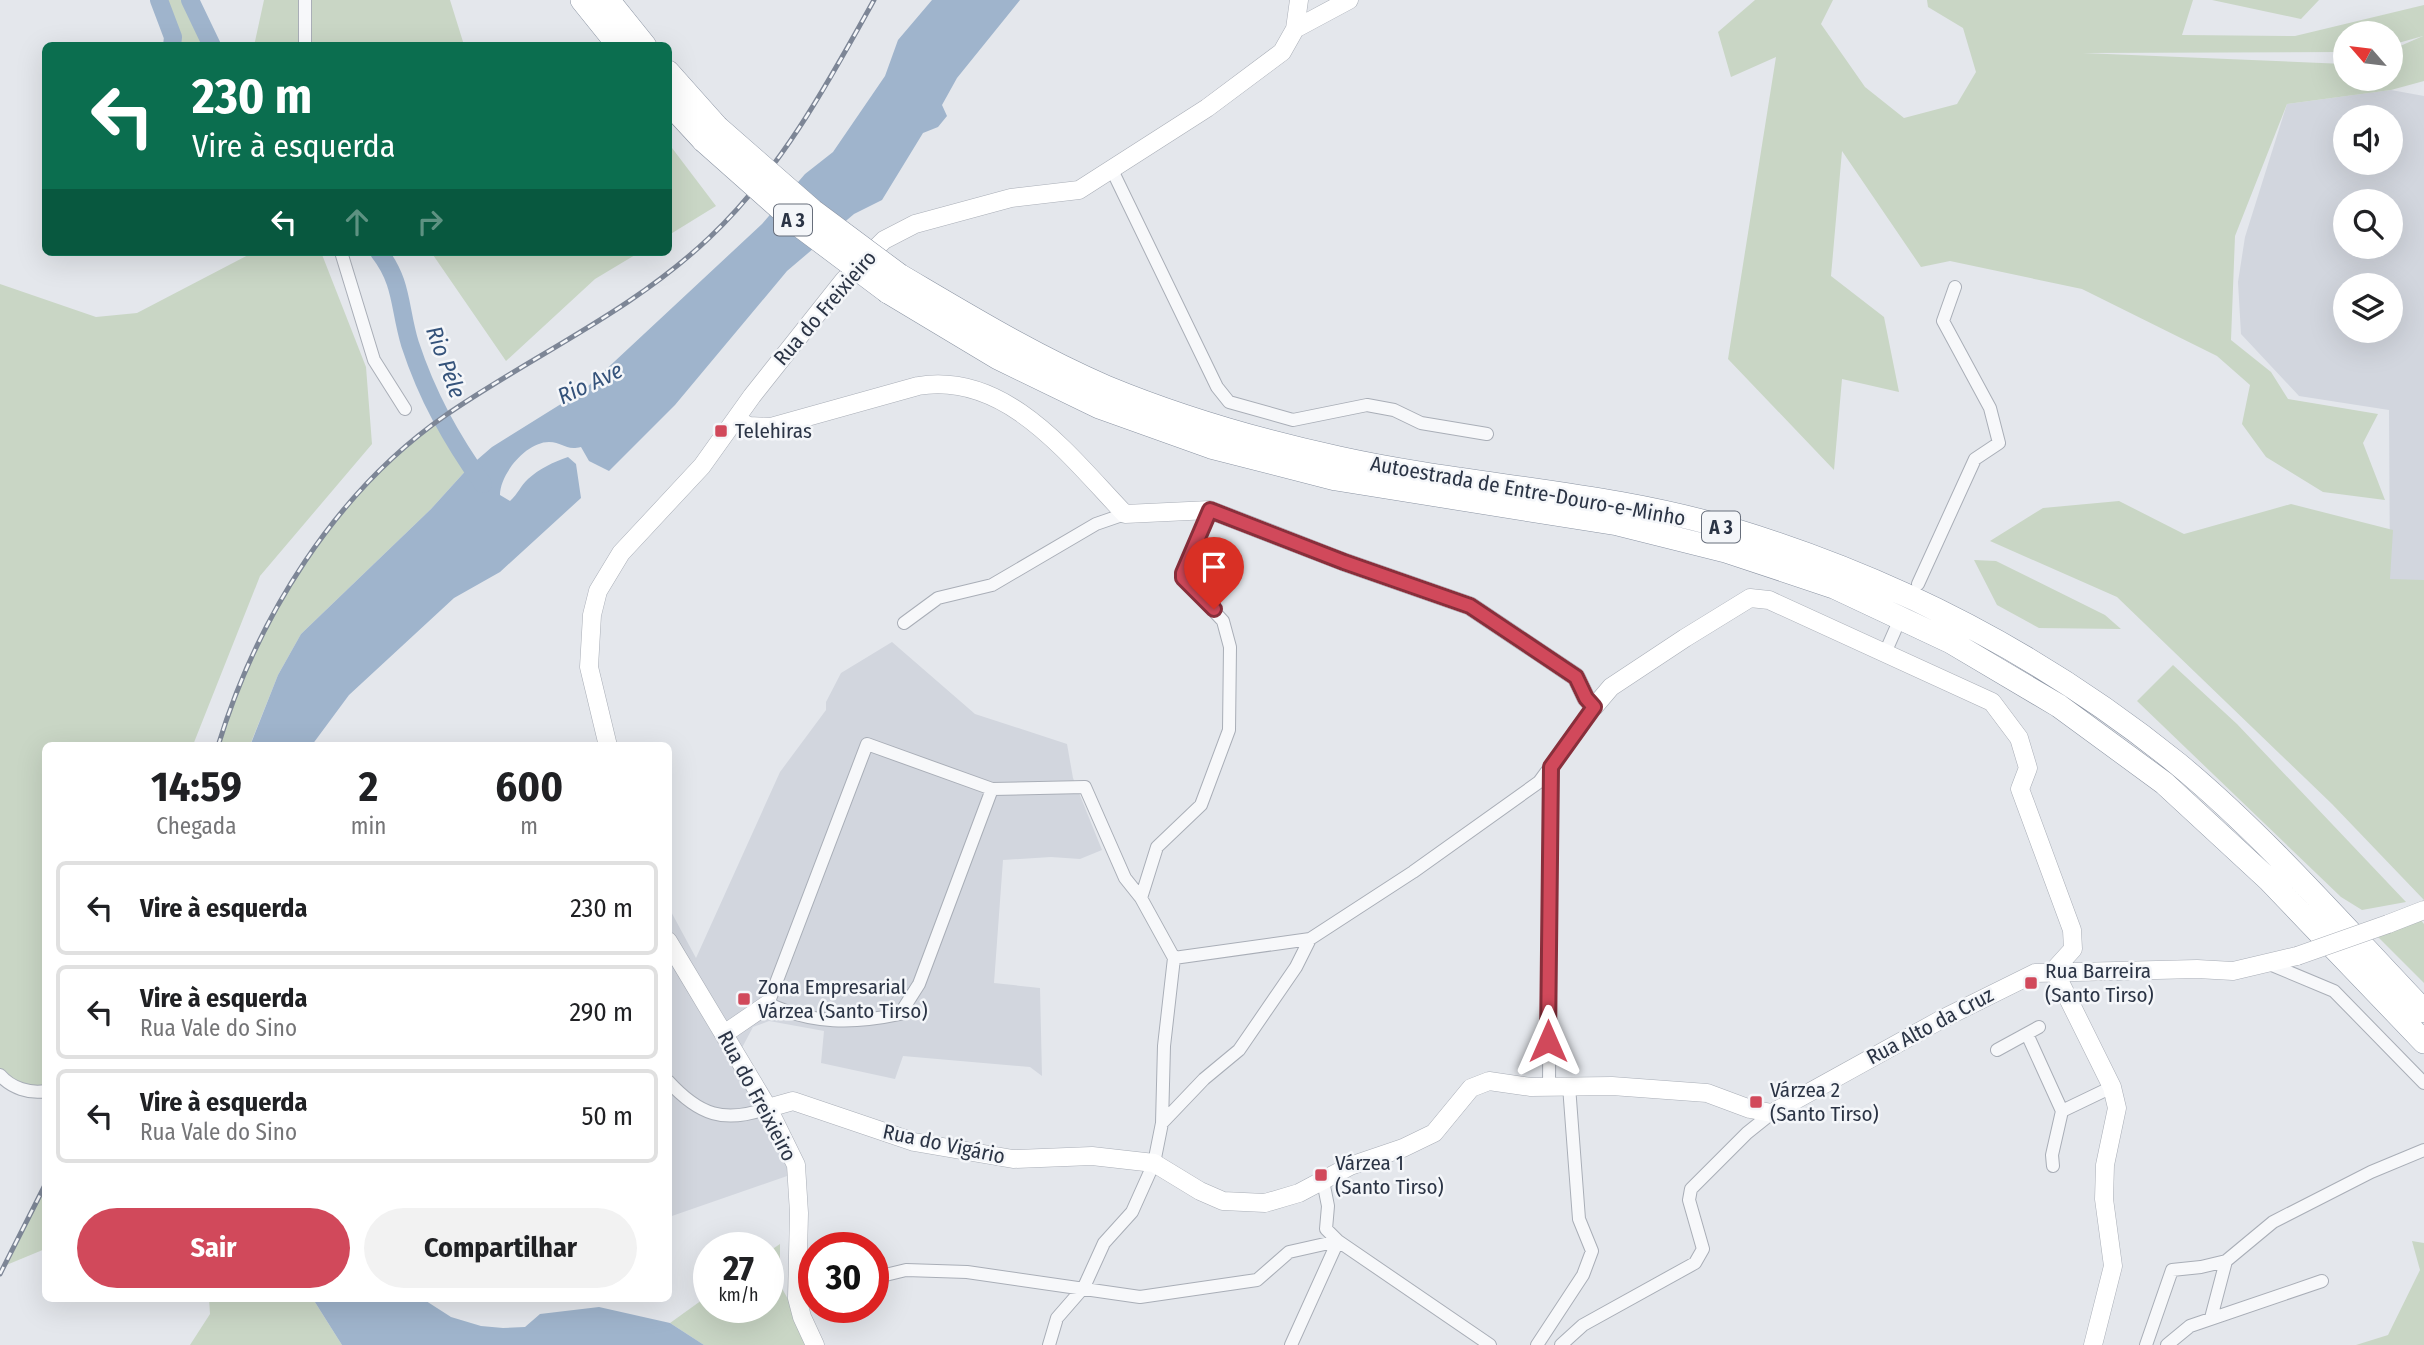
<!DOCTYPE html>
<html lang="pt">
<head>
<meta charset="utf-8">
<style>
  body { margin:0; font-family:"Fira Sans Condensed",sans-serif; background:#f2f2f2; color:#202124; height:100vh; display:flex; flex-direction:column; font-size:26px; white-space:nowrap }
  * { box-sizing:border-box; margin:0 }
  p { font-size:23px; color:#757577 }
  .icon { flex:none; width:38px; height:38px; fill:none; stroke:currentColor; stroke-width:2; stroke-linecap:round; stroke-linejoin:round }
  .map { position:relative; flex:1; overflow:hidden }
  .panel { position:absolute; left:42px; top:742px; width:630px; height:560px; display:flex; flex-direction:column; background:#fff; border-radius:10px; box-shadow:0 7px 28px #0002 }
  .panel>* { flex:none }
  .guide { position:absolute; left:42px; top:42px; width:630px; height:214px; border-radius:10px; box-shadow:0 7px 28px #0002; background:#0b6e4f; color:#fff; overflow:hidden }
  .needle { width:46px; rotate:298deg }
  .tools { position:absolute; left:2333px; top:21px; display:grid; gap:14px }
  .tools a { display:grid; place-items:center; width:70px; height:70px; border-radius:50%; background:#fff; box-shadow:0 7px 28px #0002; font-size:35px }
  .speed { position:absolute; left:693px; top:1232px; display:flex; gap:14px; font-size:35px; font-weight:700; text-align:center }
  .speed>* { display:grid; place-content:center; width:91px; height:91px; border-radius:50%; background:#fff; box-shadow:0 7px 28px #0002; line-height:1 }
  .speed small { font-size:18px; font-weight:400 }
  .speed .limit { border:10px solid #d22; background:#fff; color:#111 }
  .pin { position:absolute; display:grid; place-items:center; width:60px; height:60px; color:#fff; margin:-72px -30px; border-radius:50% 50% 50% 0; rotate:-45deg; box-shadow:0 0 7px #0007 }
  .pin .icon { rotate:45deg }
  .me { position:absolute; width:77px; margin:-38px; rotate:0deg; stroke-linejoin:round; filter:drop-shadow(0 0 5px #0008) }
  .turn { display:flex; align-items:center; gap:24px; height:147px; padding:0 35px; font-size:32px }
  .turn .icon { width:91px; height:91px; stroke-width:2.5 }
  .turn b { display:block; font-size:49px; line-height:60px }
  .lanes { display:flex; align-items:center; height:66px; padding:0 35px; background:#0003; justify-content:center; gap:35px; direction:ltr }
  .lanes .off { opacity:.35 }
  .eta { display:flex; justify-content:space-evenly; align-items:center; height:119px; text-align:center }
  .eta b { font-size:42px; font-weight:700; line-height:49px }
  .button { display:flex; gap:14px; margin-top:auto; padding:14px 35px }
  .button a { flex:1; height:80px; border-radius:42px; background:#d1495b; color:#fff; font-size:28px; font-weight:700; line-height:80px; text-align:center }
  .button a+a { background:#f2f2f2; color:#202124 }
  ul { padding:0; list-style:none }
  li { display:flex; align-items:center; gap:21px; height:94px; margin:0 14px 10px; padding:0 21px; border:4px solid #e0e0e0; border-radius:10px }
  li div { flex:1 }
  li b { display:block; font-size:26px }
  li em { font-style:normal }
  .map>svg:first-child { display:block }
  .built { fill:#d2d6de; fill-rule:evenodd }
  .green { fill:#c9d6c5; fill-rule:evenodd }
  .water { fill:#9fb4cc }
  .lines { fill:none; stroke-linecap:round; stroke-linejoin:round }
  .river { stroke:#9fb4cc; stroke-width:18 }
  .street-casing { stroke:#a9aeb7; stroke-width:14 }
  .secondary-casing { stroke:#a9aeb7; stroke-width:19 }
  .highway-casing { stroke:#8b94a3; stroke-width:24 }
  .street { stroke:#f7f8fa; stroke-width:12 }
  .secondary { stroke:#fff; stroke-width:18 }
  .highway { stroke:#fff; stroke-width:23 }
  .rail-casing { stroke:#7d8696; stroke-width:5 }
  .rail { stroke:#f4f6f9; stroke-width:2.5; stroke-dasharray:8; stroke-linecap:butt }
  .secondary-bridge-casing { stroke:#a9aeb7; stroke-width:19; stroke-linecap:butt }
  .highway-bridge-casing { stroke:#8b94a3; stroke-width:24; stroke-linecap:butt }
  .secondary-bridge { stroke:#fff; stroke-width:18 }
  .highway-bridge { stroke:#fff; stroke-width:23 }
  .route-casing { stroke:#882f3b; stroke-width:18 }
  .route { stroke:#d1495b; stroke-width:12 }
  .poi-dot { fill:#d1495b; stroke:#f4f6f9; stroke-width:2.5 }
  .labels { text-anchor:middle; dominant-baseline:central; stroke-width:5; stroke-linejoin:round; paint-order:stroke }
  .shield { fill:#f4f6f9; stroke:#676e7b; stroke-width:2 }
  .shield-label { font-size:19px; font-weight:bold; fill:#2b3445 }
  .street-label { font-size:21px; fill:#2b3445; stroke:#f4f6f9 }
  .poi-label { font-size:21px; fill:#2b3445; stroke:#f4f6f9; text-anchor:start }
  .water-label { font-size:23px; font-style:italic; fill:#34527a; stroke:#f4f6f9 }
</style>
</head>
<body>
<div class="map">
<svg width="2424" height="1345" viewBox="0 0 2424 1345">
  <rect width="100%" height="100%" fill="#e4e7ec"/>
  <!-- built -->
  <path class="built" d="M2391,90L2424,96V796L2390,579L2389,410L2299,396L2241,334L2238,282L2245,237L2287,104ZM2345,117H2390V163H2345ZM2345,201H2390V247H2345ZM2345,285H2390V331H2345Z
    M892,642L975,714L1067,744L1073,778L1102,850L1080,859L1051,857L1003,860L994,983L1040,988L1042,1076L1030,1067L903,1056L895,1079L821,1063L824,1031L769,1021L753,1027L735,1061L768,1117L790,1175L669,1217L668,906L696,958L780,772L826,710V702L841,673Z"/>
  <!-- green -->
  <path class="green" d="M158,0H190L212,45H172L173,37Z
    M264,0H450L464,45L254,46Z
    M1755,0H1833L1821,24L1865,87L1904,118L1957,104L1976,72L1963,28L1928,7L1927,0H2193L2182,35L2295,36L2424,5V81L2391,90L2287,104L2235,236L2231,340L2271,372L2288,399L2378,414L2363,443L2385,500L2323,492L2266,457L2242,424L2250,385L2217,356L2082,289L1950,261L1921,267L1842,151L1831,276L1884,317L1899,392L1842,379L1834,470L1728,359L1776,57L1731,77L1718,32ZM2345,33H2390L2391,45L2423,36L2391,50L2390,79H2345V64L2083,53L2345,52Z
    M2212,0H2319L2301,19Z
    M669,144L716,206L669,235Z
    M254,252H321L366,367L372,444L260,576L193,745L46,746V1091L0,1075V284L96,317L137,313Z
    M431,252H640L595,279L506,361Z
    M444,416L470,466L431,509L301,634L278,675L250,745L218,746C257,616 335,497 444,416Z
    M2119,501L2184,534L2291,504L2393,530L2390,579L2424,580V900L2332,804L2117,597L1990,541L2043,508Z
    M1974,560L1996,561L2105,615L2121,629L2039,628L1997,605Z
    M2173,665L2237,724L2406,902L2362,910L2341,897L2137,701Z
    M2420,919L2424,924V983L2377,936Z
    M45,1184V1249L4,1266V1265Z
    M2412,1241L2424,1243V1345H2356L2388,1335L2420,1270Z
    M780,1244V1285L814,1345H704L670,1323L709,1295V1307H768V1252Z
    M209,1298L313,1299L342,1345H190L210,1314Z"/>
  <!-- water -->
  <path class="water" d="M932,0H1020L957,78L942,105L947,116L938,127L923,133L882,200L854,214L787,271L675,405L609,471L589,461L581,447C565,451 563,442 549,442C526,442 500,474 500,495L510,501C518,494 521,485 528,479C539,469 553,462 568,457L576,464L581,498L500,572L454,598L349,695L312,745L250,746L278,675L301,634L431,509L470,466L492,447L585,389L762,224L805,174L833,152L885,76L898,40Z
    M313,1299H423L451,1317L481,1326L503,1328L525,1327L540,1314L599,1307L670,1323L704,1345H342Z"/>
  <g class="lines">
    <!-- river -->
    <path class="river" d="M159,0L173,37L172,46
      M190,0L212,46
      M379,252C403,283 399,308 410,344C427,396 451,439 483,484"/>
    <defs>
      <path id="street" d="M305,46V0
        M1112,170L1217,387L1229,402L1293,420L1367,405L1394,410L1421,423L1487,434
        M341,252L374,360L405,409
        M1918,584L1975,459L1999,443L1990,408L1943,321L1955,287
        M904,623L938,598L992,585L1096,524L1125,514
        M1885,653L1896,628
        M992,789L919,984L900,1014C853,1024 813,1024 768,1004L867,744L992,789L1085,787L1125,878L1141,898L1174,958
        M1141,898L1157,847L1201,805L1229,730L1230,647L1223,621L1183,578L1210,510
        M2267,963L2334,991L2424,1083
        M2027,1034L2062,1111L2052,1155L2053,1166
        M1997,1050L2039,1027
        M0,1075C11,1088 30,1094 46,1091
        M668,1081C699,1115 724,1124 768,1108
        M1549,1087L1551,767
        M2062,1111L2112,1087
        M1162,1123L1164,1046L1174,958L1310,939
        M873,1278L906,1270L967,1272L1140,1297L1257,1280L1289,1252L1338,1241L1490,1345
        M797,1298L814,1294
        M2211,1318L2226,1261
        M1049,1345L1057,1318L1084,1287L1104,1243L1132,1212L1154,1163L1162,1123L1204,1079L1239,1050L1296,967L1310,939L1413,872L1539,782L1594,707
        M1291,1345L1338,1241L1326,1229L1328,1206L1323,1181
        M1537,1345L1583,1275L1592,1251L1579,1219L1569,1086
        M1561,1345L1583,1325L1695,1263L1703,1249L1689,1200L1691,1189L1747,1133L1772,1113
        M2146,1345L2172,1270L2201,1267L2226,1261L2273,1222L2371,1172L2424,1150
        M2167,1345L2190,1326L2322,1281"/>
      <path id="secondary" d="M1295,29L1349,0
        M737,420L749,426L771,427L918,386C1007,371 1070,457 1125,514L1210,510L1344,562L1470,606L1576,677L1586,698L1594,707L1611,687L1685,638L1750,598L1769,600L1992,702L2019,738L2028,768L2020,789L2072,930L2073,949L2054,970
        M608,746L589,667L592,615L598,591L621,553L702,466L752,396L844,280L884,240L915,224L1011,198L1079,190L1207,108L1282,52L1295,29L1299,0
        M2388,924L2424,910
        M668,941L768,1108L796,1165L799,1213L797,1298L802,1317L815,1345
        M2054,970L2112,1087L2117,1108L2105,1165L2104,1199L2113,1266L2093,1345
        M724,1034L768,1004
        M768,1108L793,1101L914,1142L1013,1159L1092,1156L1154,1163L1200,1191L1223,1201L1265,1203L1299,1193L1350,1166L1403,1148L1434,1133L1471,1088L1489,1081L1531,1087L1612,1086L1707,1093L1750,1109L1772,1113L1942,1019L2035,973L2197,969L2233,971L2297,956"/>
      <path id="highway" d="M582,0L619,46
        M608,0L645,46
        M668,72L717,127
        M668,102L704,141
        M899,275C967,315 1034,356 1106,387C1181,418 1261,441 1339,458C1470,487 1606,491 1734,530C1895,579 2046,657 2178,764C2265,836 2346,929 2424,1011
        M888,292L998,358L1099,407L1211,447L1336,479L1618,524L1726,551L1834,587L1951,642L2059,706L2164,783L2269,880L2424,1042"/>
    </defs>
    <!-- street casing -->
    <use href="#street" class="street-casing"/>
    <!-- secondary casing -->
    <use href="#secondary" class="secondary-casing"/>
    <!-- highway casing -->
    <use href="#highway" class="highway-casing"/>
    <!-- street -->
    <use href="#street" class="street"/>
    <!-- secondary -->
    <use href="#secondary" class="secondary"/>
    <!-- highway -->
    <use href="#highway" class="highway"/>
    <defs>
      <path id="rail" d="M218,746C257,618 335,492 446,415C533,355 631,312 709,238C780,171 827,85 874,0
        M0,1274L46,1183"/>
    </defs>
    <!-- rail casing -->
    <use href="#rail" class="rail-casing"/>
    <!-- rail -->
    <use href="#rail" class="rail"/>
    <defs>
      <path id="secondary-bridge" d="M2297,956L2388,924"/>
      <path id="highway-bridge" d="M717,127L813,211L899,275
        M704,141L800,226L888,292"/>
    </defs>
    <!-- secondary-bridge casing -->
    <use href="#secondary-bridge" class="secondary-bridge-casing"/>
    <!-- highway-bridge casing -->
    <use href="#highway-bridge" class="highway-bridge-casing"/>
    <!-- secondary-bridge -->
    <use href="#secondary-bridge" class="secondary-bridge"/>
    <!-- highway-bridge -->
    <use href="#highway-bridge" class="highway-bridge"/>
  </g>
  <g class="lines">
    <defs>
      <path id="route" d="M1214,609L1183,578V573L1210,510L1344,562L1470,606L1576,677L1586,698L1594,707L1551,767L1548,1041"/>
    </defs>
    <!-- route casing -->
    <use href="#route" class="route-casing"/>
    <!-- route -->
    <use href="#route" class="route"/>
  </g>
  <!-- markers -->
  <g class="poi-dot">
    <rect x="714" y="424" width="14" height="14" rx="3.5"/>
    <rect x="2024" y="976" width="14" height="14" rx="3.5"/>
    <rect x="737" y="992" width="14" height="14" rx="3.5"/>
    <rect x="1749" y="1095" width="14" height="14" rx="3.5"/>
    <rect x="1314" y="1168" width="14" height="14" rx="3.5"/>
  </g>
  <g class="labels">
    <!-- shield labels -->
    <g class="shield">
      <rect x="774" y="204.5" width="38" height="31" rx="5"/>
      <rect x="1702" y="511.5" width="38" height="31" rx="5"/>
    </g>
    <g class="shield-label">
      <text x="793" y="220">A 3</text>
      <text x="1721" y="527">A 3</text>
    </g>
    <!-- street labels -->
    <g class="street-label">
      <text transform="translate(825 308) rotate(-49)">Rua do Freixieiro</text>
      <text transform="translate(1528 491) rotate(10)">Autoestrada de Entre-Douro-e-Minho</text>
      <text transform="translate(1930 1026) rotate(-28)">Rua Alto da Cruz</text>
      <text transform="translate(757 1096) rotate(62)">Rua do Freixieiro</text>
      <text transform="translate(944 1144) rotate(12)">Rua do Vigário</text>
    </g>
    <!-- poi labels -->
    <g class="poi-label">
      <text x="735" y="431">Telehiras</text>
      <text x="2045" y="971">Rua Barreira<tspan x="2045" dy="24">(Santo Tirso)</tspan></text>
      <text x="758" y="987">Zona Empresarial<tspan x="758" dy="24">Várzea (Santo Tirso)</tspan></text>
      <text x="1770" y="1090">Várzea 2<tspan x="1770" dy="24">(Santo Tirso)</tspan></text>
      <text x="1335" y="1163">Várzea 1<tspan x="1335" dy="24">(Santo Tirso)</tspan></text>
    </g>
    <!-- water labels -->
    <g class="water-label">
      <text transform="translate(446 362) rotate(70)">Rio Péle</text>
      <text transform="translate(590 383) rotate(-25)">Rio Ave</text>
    </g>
  </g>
</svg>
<div class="tools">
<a><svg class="needle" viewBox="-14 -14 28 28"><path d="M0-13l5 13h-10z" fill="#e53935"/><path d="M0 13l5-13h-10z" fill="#757577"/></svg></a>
<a><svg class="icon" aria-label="sound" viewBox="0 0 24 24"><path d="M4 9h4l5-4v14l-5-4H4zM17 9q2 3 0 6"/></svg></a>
<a><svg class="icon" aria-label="search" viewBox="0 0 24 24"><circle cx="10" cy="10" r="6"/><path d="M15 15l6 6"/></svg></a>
<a><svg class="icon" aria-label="layers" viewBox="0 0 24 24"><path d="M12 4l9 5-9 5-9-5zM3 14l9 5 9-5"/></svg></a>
</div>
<div class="speed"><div>27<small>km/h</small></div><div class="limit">30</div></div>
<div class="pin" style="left:1214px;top:609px;background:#d93025"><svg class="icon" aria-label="arrive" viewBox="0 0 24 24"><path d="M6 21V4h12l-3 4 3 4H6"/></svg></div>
<svg class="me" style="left:1548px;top:1041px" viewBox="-20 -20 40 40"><path d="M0-17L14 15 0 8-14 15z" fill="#d1495b" stroke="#fff" stroke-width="4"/></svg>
<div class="guide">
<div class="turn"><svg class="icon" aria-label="left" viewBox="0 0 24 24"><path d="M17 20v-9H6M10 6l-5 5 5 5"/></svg><div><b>230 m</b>Vire à esquerda</div></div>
<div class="lanes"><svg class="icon" aria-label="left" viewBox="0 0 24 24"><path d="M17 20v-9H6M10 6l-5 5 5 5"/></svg><svg class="icon off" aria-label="ahead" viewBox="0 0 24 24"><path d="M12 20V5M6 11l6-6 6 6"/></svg><svg class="icon off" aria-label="right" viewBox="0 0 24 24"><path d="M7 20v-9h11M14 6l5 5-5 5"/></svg></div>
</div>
<section class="panel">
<div class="eta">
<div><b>14:59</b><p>Chegada</p></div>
<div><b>2</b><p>min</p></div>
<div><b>600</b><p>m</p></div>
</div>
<ul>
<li><svg class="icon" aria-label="left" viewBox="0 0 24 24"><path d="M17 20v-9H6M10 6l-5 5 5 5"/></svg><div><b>Vire à esquerda</b></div><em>230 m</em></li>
<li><svg class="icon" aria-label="left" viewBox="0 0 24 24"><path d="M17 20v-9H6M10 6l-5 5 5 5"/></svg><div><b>Vire à esquerda</b><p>Rua Vale do Sino</p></div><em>290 m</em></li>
<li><svg class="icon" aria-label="left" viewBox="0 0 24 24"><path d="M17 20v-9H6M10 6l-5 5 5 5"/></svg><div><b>Vire à esquerda</b><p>Rua Vale do Sino</p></div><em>50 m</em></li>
</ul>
<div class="button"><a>Sair</a><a>Compartilhar</a></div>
</section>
</div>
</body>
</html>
